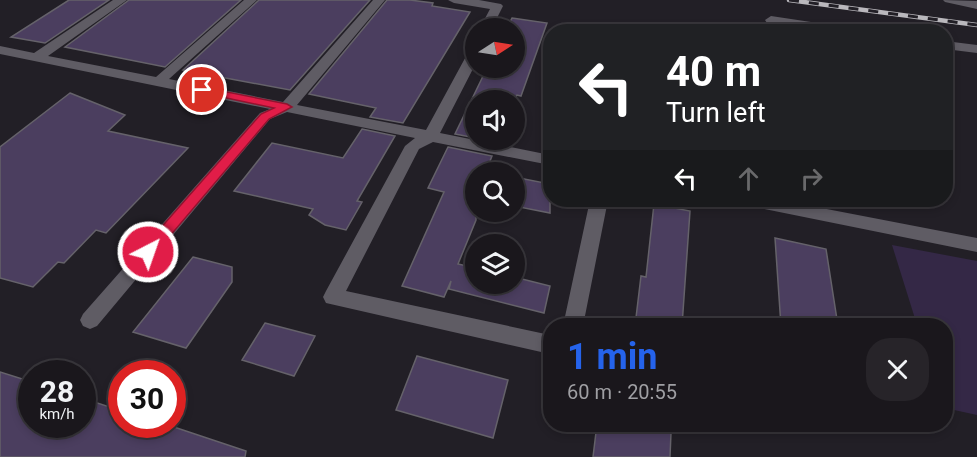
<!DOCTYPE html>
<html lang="en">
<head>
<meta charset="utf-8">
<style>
  body { margin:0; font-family:Roboto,sans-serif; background:#272429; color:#f1f3f6; height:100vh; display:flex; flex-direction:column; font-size:22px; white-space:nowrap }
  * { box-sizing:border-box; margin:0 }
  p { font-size:20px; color:#9f9fa3 }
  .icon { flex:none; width:33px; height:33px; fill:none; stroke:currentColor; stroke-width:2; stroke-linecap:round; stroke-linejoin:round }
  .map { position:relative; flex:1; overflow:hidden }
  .details { position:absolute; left:543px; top:318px; width:410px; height:114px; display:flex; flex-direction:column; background:#1a171c; border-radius:24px; box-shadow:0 3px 9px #0003,0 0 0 2px #38363b }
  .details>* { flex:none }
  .banner { position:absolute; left:543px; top:24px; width:410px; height:183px; border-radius:24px; box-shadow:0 3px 9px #0003,0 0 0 2px #38363b; background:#202124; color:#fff; overflow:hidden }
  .needle { width:39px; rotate:78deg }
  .buttons { position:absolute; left:465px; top:18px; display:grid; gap:12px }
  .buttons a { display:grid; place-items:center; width:60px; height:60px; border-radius:50%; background:#1a171c; box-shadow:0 3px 9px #0003,0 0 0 2px #38363b; font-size:30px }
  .speed { position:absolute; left:18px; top:360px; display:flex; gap:12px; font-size:30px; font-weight:700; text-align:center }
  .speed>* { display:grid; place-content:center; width:78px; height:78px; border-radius:50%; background:#1a171c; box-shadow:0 3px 9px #0003,0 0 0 2px #38363b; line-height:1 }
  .speed small { font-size:15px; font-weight:400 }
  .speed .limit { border:9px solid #d22; background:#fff; color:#111 }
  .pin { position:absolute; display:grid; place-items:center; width:51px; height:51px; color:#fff; margin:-26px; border:3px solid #fff; border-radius:50%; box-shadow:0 2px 6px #0007 }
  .me { position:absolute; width:66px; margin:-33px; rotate:41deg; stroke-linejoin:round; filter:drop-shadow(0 0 4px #0008) }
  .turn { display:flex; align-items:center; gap:21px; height:126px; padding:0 24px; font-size:27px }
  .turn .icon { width:78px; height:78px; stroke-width:2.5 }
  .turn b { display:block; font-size:42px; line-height:51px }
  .lanes { display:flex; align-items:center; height:57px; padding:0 24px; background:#0003; justify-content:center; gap:30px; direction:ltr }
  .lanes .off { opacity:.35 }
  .round { display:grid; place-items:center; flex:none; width:63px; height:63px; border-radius:24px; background:#272429 }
  .overview { display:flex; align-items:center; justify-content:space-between; height:102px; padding:0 24px }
  h1 { font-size:36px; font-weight:700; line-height:45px; color:#2563eb }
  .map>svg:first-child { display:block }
  .green { fill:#342846 }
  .building { fill:#4b3e5f; stroke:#65626a; stroke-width:1.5 }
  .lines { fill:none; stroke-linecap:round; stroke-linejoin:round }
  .street { fill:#5f5c64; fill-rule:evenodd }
  .secondary { fill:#5f5c64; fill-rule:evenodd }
  .rail-casing { stroke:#bab8bd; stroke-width:4.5 }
  .rail { stroke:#221f26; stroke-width:3; stroke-dasharray:10; stroke-linecap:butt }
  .route { fill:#e11d48; stroke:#92132f; stroke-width:1.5 }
</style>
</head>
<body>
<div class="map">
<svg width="977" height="457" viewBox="0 0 977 457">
  <rect width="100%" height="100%" fill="#221f26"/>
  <!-- green -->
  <path class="green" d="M892,245L977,261V415L945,408V326L917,325Z"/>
  <!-- building -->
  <path class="building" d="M69,0H109L45,43L11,37Z
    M129,0H241L165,67L65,47Z
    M259,0H370L290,90L183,70Z
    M387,0H410L433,3L432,6L470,12L403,123L370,117L376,108L309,94Z
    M512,18L547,23L521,96L517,95L514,101L476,100V138L455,134L487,68H514V28H507Z
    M70,93L125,115L108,131L188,148L106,233L96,230L64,263L58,262L33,287L0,278V147Z
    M362,129L395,136L357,201L362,202L346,230L325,225L309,215L313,209L234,191L272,143L343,158Z
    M448,147L492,156L488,166L496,167L494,172H476V220L458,264L476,268V284H514V277L550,286L544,313L449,289L451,281L444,297L402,286L444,192L428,188Z
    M514,177L550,184V213L514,206Z
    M654,204L690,211L682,326H635L641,276L646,277Z
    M775,238L826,249L838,326H781Z
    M193,257L232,267V282L186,348L133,332Z
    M265,323L315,336L294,376L242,360Z
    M417,356L508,380L493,438L396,410Z
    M0,372L32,382V424H82V398L122,411V424H165L246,451L245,457H0Z
    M597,424H641L671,433L670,457H593Z"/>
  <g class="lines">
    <!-- street -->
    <path class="street" d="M113,0H127L48,56L156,77L244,0H257L169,79L283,102L373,0H385L297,105L426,130L470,49L476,45V63L440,133L550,155V165L433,142L419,149L346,291L550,335V354L326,303L323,297L326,291L405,146L415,138L287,112L270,119L97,326L90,329L83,326L80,320L83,314L260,113L270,109L0,54V46L34,53Z
      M448,0H479L501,4L503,6L492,28H480L490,9L454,3Z
      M771,16L851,28L857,32H823L767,23L765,20Z
      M945,41L977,45V53L945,49Z
      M590,200H608L583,326H563Z
      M741,200H780L977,238V252L750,206L744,204Z"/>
    <!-- secondary -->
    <path class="secondary" d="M943,0L977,1V9L945,2Z"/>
    <defs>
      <path id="rail" d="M789,0L977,25"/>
    </defs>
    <!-- rail casing -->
    <use href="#rail" class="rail-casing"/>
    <!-- rail -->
    <use href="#rail" class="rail"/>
  </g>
  <!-- route -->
  <path class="route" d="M202,87L287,104L292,107L269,119L153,256H143L141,252L143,248L261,114L274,108L198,92L196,90Z"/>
</svg>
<div class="buttons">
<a><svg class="needle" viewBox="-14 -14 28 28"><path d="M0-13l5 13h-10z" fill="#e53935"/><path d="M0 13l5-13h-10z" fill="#9f9fa3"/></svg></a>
<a><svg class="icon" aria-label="sound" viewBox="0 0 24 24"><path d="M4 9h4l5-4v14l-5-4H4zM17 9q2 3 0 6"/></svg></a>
<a><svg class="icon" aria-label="search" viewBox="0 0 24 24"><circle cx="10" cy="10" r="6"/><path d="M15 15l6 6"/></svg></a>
<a><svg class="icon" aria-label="layers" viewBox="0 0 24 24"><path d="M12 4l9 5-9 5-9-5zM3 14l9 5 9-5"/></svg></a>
</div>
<div class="speed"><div>28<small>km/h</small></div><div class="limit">30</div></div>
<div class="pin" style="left:202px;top:90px;background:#d93025"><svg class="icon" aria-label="arrive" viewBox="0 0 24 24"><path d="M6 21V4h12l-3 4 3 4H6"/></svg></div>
<svg class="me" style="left:148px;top:252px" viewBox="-20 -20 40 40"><circle r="17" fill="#e11d48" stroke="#fff" stroke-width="3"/><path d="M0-11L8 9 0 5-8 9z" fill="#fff"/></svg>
<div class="banner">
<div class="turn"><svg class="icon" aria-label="left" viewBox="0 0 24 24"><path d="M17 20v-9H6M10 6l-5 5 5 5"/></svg><div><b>40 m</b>Turn left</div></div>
<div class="lanes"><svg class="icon" aria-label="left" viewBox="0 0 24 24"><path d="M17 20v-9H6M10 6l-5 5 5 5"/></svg><svg class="icon off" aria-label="ahead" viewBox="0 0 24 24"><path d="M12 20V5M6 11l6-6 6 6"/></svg><svg class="icon off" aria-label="right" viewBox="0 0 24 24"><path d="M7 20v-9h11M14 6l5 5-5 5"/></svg></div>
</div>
<section class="details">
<div class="overview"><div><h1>1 min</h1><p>60 m · 20:55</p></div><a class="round"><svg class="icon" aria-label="close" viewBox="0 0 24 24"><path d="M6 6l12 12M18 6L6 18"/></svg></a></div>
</section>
</div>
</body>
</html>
